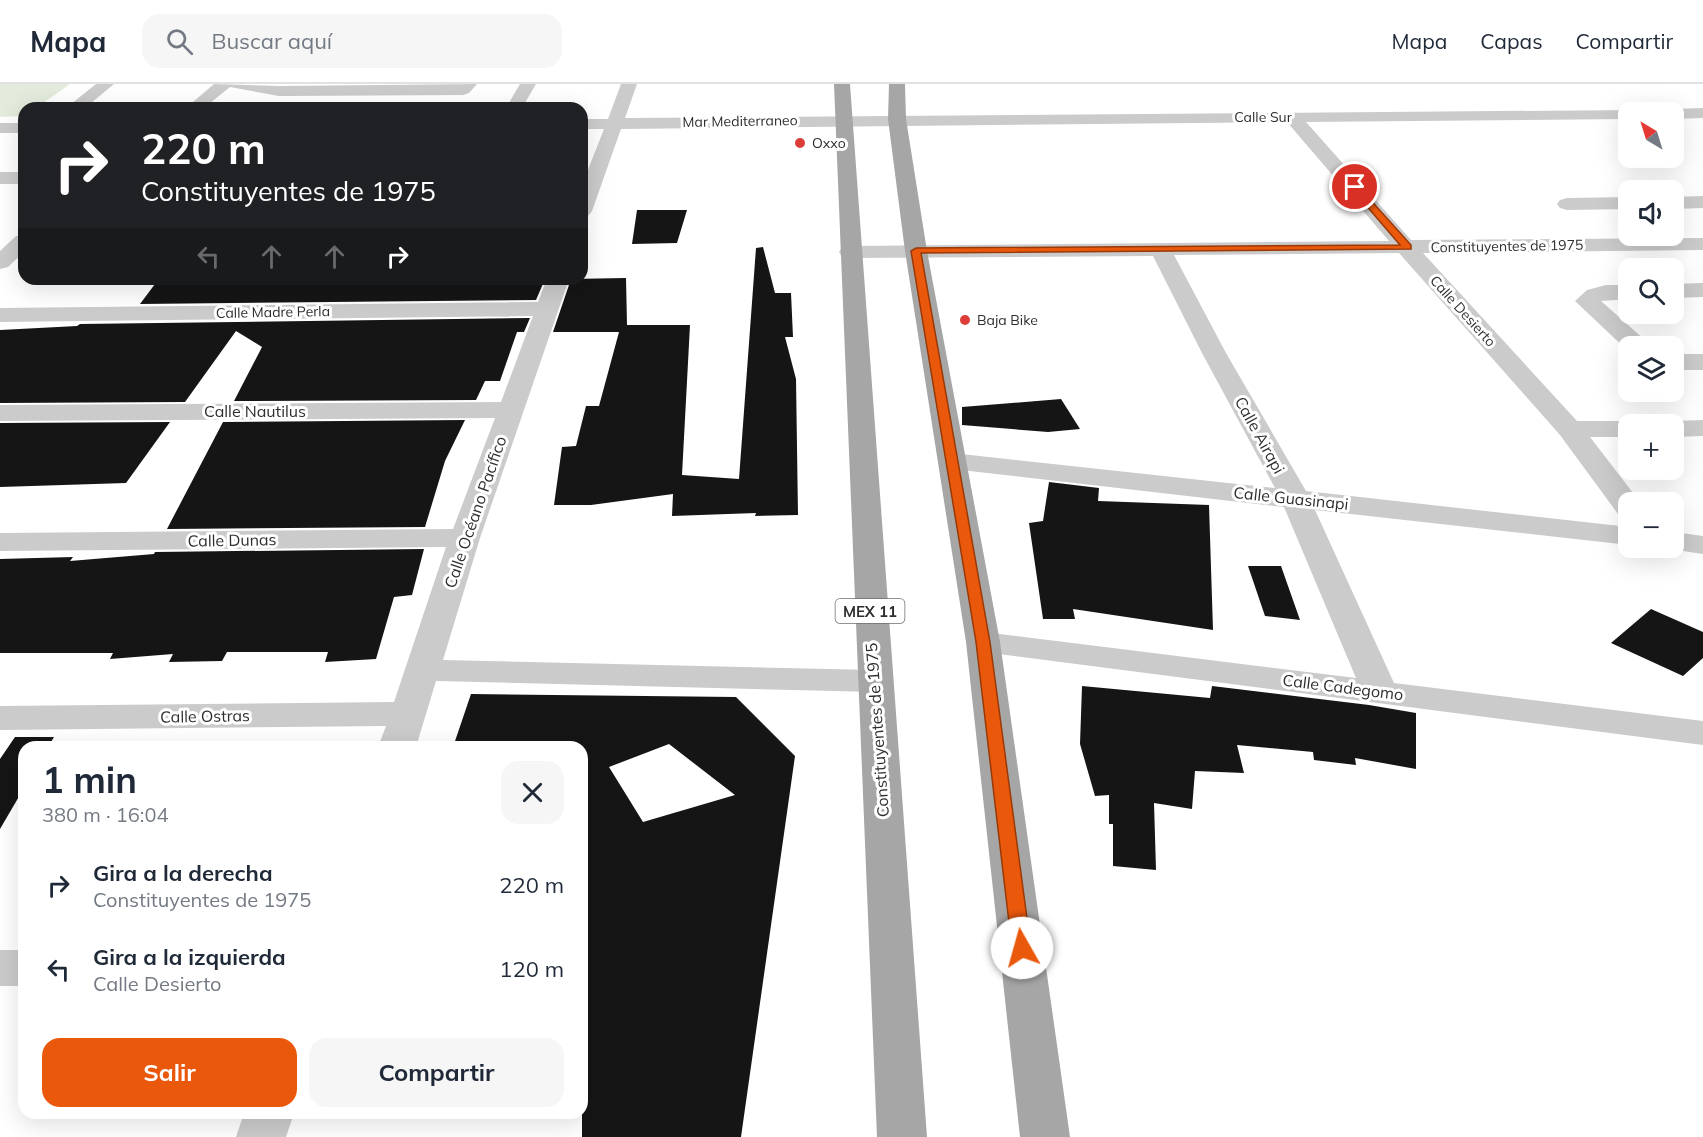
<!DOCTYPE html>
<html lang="es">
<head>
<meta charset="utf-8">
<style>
  body { margin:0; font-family:Mulish,sans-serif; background:#f6f6f7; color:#1f2937; height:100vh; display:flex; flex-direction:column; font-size:22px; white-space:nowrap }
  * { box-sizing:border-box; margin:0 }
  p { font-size:20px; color:#747a83 }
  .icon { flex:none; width:33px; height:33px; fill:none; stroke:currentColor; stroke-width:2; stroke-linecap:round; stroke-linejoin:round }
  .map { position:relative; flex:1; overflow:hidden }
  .panel { position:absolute; left:18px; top:657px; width:570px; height:378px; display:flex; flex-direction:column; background:#fff; border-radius:18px; box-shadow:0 6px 24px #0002 }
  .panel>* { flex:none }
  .top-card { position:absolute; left:18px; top:18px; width:570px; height:183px; border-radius:18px; box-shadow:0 6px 24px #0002; background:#202124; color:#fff; overflow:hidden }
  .needle { width:39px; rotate:322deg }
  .tools { position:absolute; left:1618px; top:18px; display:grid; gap:12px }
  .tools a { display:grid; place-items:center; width:66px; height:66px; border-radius:12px; background:#fff; box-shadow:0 6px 24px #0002; font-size:30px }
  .pin { position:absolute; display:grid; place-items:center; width:51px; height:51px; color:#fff; margin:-26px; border:3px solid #fff; border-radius:50%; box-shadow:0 2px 6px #0007 }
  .me { position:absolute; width:66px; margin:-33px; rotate:353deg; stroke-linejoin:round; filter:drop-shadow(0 0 4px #0008) }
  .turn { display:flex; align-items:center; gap:21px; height:126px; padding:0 24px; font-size:27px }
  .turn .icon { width:78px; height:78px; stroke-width:2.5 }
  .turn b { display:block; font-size:42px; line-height:51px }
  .lanes { display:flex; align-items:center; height:57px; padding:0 24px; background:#0003; justify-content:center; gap:30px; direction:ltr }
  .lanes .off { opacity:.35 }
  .round { display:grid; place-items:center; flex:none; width:63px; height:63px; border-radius:18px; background:#f6f6f7 }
  .summary { display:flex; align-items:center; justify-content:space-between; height:102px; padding:0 24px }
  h1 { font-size:36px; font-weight:700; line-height:45px }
  .button { display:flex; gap:12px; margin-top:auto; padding:12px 24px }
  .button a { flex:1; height:69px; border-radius:18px; background:#ea580c; color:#fff; font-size:24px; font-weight:700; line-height:69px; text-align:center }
  .button a+a { background:#f6f6f7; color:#1f2937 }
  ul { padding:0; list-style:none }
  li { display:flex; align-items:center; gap:18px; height:84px; padding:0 24px }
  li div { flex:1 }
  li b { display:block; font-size:22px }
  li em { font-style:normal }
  header { display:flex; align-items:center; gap:36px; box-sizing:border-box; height:84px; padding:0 30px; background:#fff; border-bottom:2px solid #e0e1e3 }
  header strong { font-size:28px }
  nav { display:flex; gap:33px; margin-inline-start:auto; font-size:21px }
  .search { width:420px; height:54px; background:#f6f6f7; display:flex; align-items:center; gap:15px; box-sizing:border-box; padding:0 21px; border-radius:18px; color:#747a83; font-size:22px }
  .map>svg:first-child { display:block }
  .green { fill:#e3ebdc }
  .building { fill:#151515; fill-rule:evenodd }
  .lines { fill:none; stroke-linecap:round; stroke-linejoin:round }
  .minor { fill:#cbcbcb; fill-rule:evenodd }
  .major { fill:#a6a6a6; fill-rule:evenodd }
  .route { fill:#ea580c; stroke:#983908; stroke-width:1.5 }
  .poi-dot { fill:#dd3d38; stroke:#fff; stroke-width:2 }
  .labels { text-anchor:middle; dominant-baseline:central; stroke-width:6; stroke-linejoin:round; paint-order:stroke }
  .far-street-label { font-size:14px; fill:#2e2e2e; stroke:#fff }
  .far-poi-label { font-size:14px; fill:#2e2e2e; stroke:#fff; text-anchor:start }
  .shield { fill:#fff; stroke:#6d6d6d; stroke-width:1.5 }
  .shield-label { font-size:15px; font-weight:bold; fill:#2e2e2e }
  .street-label { font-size:16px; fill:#2e2e2e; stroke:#fff }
</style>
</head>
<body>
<header>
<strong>Mapa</strong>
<div class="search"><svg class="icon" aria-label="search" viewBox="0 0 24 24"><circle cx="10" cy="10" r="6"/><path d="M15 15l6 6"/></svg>Buscar aquí</div>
<nav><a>Mapa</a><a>Capas</a><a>Compartir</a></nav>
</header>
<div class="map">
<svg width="1703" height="1053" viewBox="0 0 1703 1053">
  <rect width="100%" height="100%" fill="#fff"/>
  <!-- green -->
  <path class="green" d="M0,0H70L36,24H24V32L0,33Z"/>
  <!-- building -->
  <path class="building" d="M637,126H687L677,159L632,160Z
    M763,163L775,209H791L793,253H785L796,295L798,431L755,432L756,429L672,432L673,410L591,421H554L562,363L576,362L586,322H599L619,248H553L571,195L626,194L627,241H690L682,391L739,395L756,164Z
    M193,195H545L536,216L140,220L158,196Z
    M530,234L524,248H517L500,297H485L476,316L234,317L262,263L236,247L185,318L0,319V246L77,242L80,240Z
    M1061,315L1080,345L1048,348L962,341V323Z
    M465,336L445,377L425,443L167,445L223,338Z
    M170,338L126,399L0,403V339Z
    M1049,398L1099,404L1098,417L1209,421L1213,546L1073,525L1075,535H1043L1029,439L1043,437Z
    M424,465L412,511L394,513L376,575L325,578L328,568H227L222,577L169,578L173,570L110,575L113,569H0V475L73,473L70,477L154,470L155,468Z
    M1248,482H1281L1300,536L1265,532Z
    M1651,525L1703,548V574L1683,592L1611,559Z
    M1082,602L1210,614L1212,602L1369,621L1416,629V685L1355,674L1356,681L1314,676L1313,668L1237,661L1244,689L1195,687L1192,725L1154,719L1156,786L1113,782V740H1109V711L1095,712L1080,660Z
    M471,610L736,613L795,672L741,1053H582V663H453ZM669,660L735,711L643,738L609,683Z
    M15,653H54L48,663H24V704L0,745V675Z"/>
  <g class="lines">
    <!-- minor -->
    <path class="minor" d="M96,0H114L85,24H66Z
      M214,0L279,2L477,0L469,9L463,11L279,12L230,3L204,24H186Z
      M520,0H536L522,24H506Z
      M621,0H637L625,34L1635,26L1637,28H1629V35L1306,38L1411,156L1703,154V166L1423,169L1577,337H1629L1639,339L1629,340V353H1590L1640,418H1629V433L1618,430L1560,351L1399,169L1174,171L1226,269L1306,407L1629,443V461L1315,426L1394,599L1703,637V661L983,568L971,565L966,558L971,551L983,548L1356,594L1284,423L952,385L942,383L938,377L942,371L952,369L1275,404L1202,269L1153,172L850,174L842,173L839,168L842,163L850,162L1389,157L1287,38L621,45L592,127L589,131L582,133V101L604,45H582V35H608Z
      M1703,24V34L1674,35V28H1666L1674,25Z
      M0,39H24V49H0Z
      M0,88H24V100H0Z
      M1703,112V124L1674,125V113Z
      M1629,113V125L1567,126L1560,124L1557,120L1560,116L1567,114Z
      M24,151V168L8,183L0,185V167L16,152Z
      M547,195H569L480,454L443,576L874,586L886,589L892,597L886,605L874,608L436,597L416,663H378L386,642L0,646V622L394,618L446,463L0,467V449L453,445L495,334L0,337V321L501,318L533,232L0,238V224L538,218Z
      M1703,199V213L1674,214V200Z
      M1606,201H1629V215L1601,217L1646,257L1649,262H1629L1628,267L1575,217L1587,206Z
      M1674,270H1703V286H1674Z
      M1703,336V352L1674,353V340H1663L1674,337Z
      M1674,448L1703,452V470L1663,464H1674Z
      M0,866H24V902H0Z
      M244,1029H294L286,1053H236Z"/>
    <!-- major -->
    <path class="major" d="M834,0H850L927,1053H877Z
      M889,0H905L906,35L927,167L1000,558L1070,1053H1020L966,558L905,167L888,35Z"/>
  </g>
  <!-- route -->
  <path class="route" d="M1352,102H1358L1411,161V165L921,169L990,558L1031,864L1028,869L1022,871L1015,869L1012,864L976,558L911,167L916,164L1400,161L1352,105Z"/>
  <!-- markers -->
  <g class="poi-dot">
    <circle cx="800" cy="59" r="6"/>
    <circle cx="965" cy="236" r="6"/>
  </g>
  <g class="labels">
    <!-- far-street labels -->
    <g class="far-street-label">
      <text x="1263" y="33">Calle Sur</text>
      <text transform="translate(740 37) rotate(-1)">Mar Mediterraneo</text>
      <text transform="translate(1507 162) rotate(-1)">Constituyentes de 1975</text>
      <text transform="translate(1463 227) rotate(48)">Calle Desierto</text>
      <text transform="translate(273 228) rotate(-1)">Calle Madre Perla</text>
    </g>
    <!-- far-poi labels -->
    <g class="far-poi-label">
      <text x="812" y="59">Oxxo</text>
      <text x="977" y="236">Baja Bike</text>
    </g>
    <!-- shield labels -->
    <rect class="shield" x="835.5" y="515" width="69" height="24" rx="4.5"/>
    <g class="shield-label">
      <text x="870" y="527">MEX 11</text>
    </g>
    <!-- street labels -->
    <g class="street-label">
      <text x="255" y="327">Calle Nautilus</text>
      <text transform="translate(1260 351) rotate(61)">Calle Airapi</text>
      <text transform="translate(1291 414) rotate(6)">Calle Guasinapi</text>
      <text transform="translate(475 428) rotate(-71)">Calle Océano Pacífico</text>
      <text transform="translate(232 456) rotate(-1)">Calle Dunas</text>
      <text transform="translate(1343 603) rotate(7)">Calle Cadegomo</text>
      <text transform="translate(205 632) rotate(-1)">Calle Ostras</text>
      <text transform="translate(877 646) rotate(-94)">Constituyentes de 1975</text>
    </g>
  </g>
</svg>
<div class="tools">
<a><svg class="needle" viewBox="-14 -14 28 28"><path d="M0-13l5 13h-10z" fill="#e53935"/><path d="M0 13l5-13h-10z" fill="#747a83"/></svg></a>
<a><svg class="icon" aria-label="sound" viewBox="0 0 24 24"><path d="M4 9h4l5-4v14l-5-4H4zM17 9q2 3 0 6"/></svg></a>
<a><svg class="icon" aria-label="search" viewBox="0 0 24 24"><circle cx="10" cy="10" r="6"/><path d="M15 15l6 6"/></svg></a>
<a><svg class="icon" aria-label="layers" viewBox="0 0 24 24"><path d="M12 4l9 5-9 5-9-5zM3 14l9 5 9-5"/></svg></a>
<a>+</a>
<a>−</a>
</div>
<div class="pin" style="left:1355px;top:103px;background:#d93025"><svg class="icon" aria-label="arrive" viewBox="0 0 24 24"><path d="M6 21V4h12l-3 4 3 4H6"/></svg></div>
<svg class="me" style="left:1022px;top:864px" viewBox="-20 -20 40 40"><circle r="19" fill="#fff"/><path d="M0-13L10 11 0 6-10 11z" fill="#ea580c"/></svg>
<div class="top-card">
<div class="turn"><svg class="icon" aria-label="right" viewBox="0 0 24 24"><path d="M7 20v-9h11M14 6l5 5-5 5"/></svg><div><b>220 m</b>Constituyentes de 1975</div></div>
<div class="lanes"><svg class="icon off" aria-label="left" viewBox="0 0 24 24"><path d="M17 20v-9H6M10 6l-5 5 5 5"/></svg><svg class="icon off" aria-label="ahead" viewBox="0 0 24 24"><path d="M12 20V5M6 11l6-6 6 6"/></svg><svg class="icon off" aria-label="ahead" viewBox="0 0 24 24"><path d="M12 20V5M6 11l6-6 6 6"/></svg><svg class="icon" aria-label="right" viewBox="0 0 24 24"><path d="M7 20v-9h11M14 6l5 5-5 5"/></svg></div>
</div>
<section class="panel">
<div class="summary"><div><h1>1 min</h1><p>380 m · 16:04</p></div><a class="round"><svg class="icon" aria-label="close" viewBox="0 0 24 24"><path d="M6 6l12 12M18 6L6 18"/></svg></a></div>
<ul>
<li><svg class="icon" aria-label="right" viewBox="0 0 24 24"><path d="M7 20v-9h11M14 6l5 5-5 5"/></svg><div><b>Gira a la derecha</b><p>Constituyentes de 1975</p></div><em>220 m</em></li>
<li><svg class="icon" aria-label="left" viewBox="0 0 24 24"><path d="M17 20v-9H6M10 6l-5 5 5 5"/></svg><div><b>Gira a la izquierda</b><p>Calle Desierto</p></div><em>120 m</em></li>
</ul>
<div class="button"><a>Salir</a><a>Compartir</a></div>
</section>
</div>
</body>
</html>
